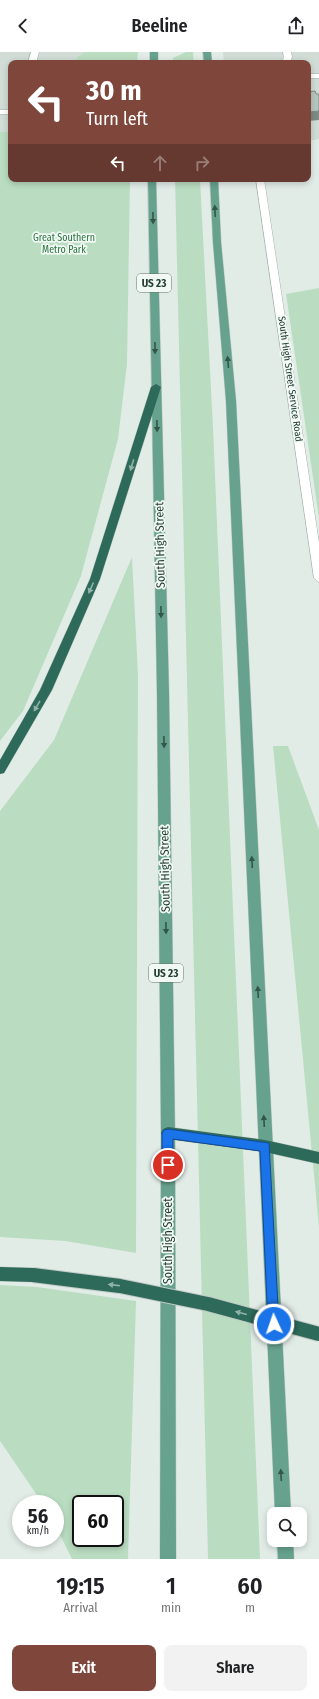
<!DOCTYPE html>
<html lang="en">
<head>
<meta charset="utf-8">
<style>
  body { margin:0; font-family:"Fira Sans Condensed",sans-serif; background:#f2f2f2; color:#202124; height:100vh; display:flex; flex-direction:column; font-size:15px; white-space:nowrap }
  * { box-sizing:border-box; margin:0 }
  p { font-size:13px; color:#757577 }
  .icon { flex:none; width:22px; height:22px; fill:none; stroke:currentColor; stroke-width:2; stroke-linecap:round; stroke-linejoin:round }
  .map { position:relative; height:1507px; overflow:hidden }
  .drawer { display:flex; flex-direction:column; background:#fff; flex:1 }
  .drawer>* { flex:none }
  .guide { position:absolute; left:8px; top:8px; width:303px; height:122px; border-radius:8px; box-shadow:0 2px 6px #0003; background:#7f463c; color:#fff; overflow:hidden }
  .tools { position:absolute; left:267px; top:1455px; display:grid; gap:8px }
  .tools a { display:grid; place-items:center; width:40px; height:40px; border-radius:8px; background:#fff; box-shadow:0 2px 6px #0003; font-size:20px }
  .speed { position:absolute; left:12px; top:1443px; display:flex; gap:8px; font-size:20px; font-weight:700; text-align:center }
  .speed>* { display:grid; place-content:center; width:52px; height:52px; border-radius:50%; background:#fff; box-shadow:0 2px 6px #0003; line-height:1 }
  .speed small { font-size:10px; font-weight:400 }
  .speed .limit { border:2px solid #111; border-radius:6px; background:#fff; color:#111 }
  .pin { position:absolute; display:grid; place-items:center; width:34px; height:34px; color:#fff; margin:-17px; border:2px solid #fff; border-radius:50%; box-shadow:0 1px 4px #0007 }
  .me { position:absolute; width:44px; margin:-22px; rotate:357deg; stroke-linejoin:round; filter:drop-shadow(0 0 3px #0008) }
  .turn { display:flex; align-items:center; gap:14px; height:84px; padding:0 12px; font-size:18px }
  .turn .icon { width:52px; height:52px; stroke-width:2.5 }
  .turn b { display:block; font-size:28px; line-height:34px }
  .lanes { display:flex; align-items:center; height:38px; padding:0 12px; background:#0003; justify-content:center; gap:20px; direction:ltr }
  .lanes .off { opacity:.35 }
  .eta { display:flex; justify-content:space-evenly; align-items:center; height:68px; text-align:center }
  .eta b { font-size:24px; font-weight:600; line-height:28px }
  .action { display:flex; gap:8px; margin-top:auto; padding:8px 12px }
  .action a { flex:1; height:46px; border-radius:8px; background:#7f463c; color:#fff; font-size:16px; font-weight:600; line-height:46px; text-align:center }
  .action a+a { background:#f2f2f2; color:#202124 }
  header { display:flex; justify-content:space-between; align-items:center; height:52px; padding:0 12px; background:#fff; font-size:18px; font-weight:600 }
  .map>svg:first-child { display:block }
  .built { fill:#d0dcd5 }
  .green { fill:#baddc1; fill-rule:evenodd }
  .lines { fill:none; stroke-linecap:round; stroke-linejoin:round }
  .service-casing { stroke:#a5b4ae; stroke-width:1 }
  .minor-casing { stroke:#a5b4ae; stroke-width:1 }
  .primary-casing { stroke:#c1c9c6; stroke-width:1 }
  .motorway-casing { stroke:#c1c9c6; stroke-width:1 }
  .service { fill:#fff; fill-rule:evenodd }
  .minor { fill:#fff; fill-rule:evenodd }
  .primary { fill:#66a28e; fill-rule:evenodd }
  .motorway { fill:#2d6a59; fill-rule:evenodd }
  .motorway-bridge-casing { stroke:#c1c9c6; stroke-width:16; stroke-linecap:butt }
  .motorway-bridge { stroke:#2d6a59; stroke-width:14 }
  .shaded-wall { fill:#808b86 }
  .building { fill:#b7c7bf; stroke:#808b86 }
  .oneway { fill:#33564a }
  .oneway2 { fill:#90b2a7 }
  .route { fill:#1a73e8; stroke:#114b97 }
  .labels { text-anchor:middle; dominant-baseline:central; stroke-width:3.5; stroke-linejoin:round; paint-order:stroke }
  .far-park-label { font-size:10px; fill:#2b7442; stroke:#f2f9f5 }
  .far-street-label { font-size:10px; fill:#223d34; stroke:#f2f9f5 }
  .shield { fill:#f2f9f5; stroke:#60756e; stroke-width:1 }
  .shield-label { font-size:11px; font-weight:bold; fill:#223d34 }
  .street-label { font-size:12px; fill:#223d34; stroke:#f2f9f5 }
</style>
</head>
<body>
<header><svg class="icon" aria-label="back" viewBox="0 0 24 24"><path d="M15 5l-7 7 7 7"/></svg>Beeline<svg class="icon" aria-label="share" viewBox="0 0 24 24"><path d="M12 15V3M7 8l5-5 5 5M5 13v7h14v-7"/></svg></header>
<div class="map">
<svg width="319" height="1507" viewBox="0 0 319 1507">
  <rect width="100%" height="100%" fill="#e2ece7"/>
  <!-- built -->
  <path class="built" d="M0,0H85L78,4L74,11H11V80H0Z
    M223,0H319V87L308,89V11H224Z"/>
  <!-- green -->
  <path class="green" d="M85,0H138L137,11H74L78,4Z
    M186,0H193L194,11H173V6Z
    M0,80H11V127H130L127,312L118,387L81,524L23,659L0,689Z
    M175,127H200L213,375L260,1507H208Z
    M319,236V466L286,242Z
    M132,505L138,623L136,1201L65,1189L0,1185V759L54,688Z
    M273,694H288L319,778V1175Z
    M0,1233L37,1235L136,1249L128,1507H72L55,1473V1452H43L0,1389ZM81,1452H115V1486H81Z"/>
  <g class="lines">
    <defs>
      <path id="service" d="M31,0H39L36,11H28Z
        M308,22H319V26H308Z
        M0,58H11V62H0Z"/>
      <path id="minor" d="M283,0H291L292,5L290,11H282L284,5Z
        M256,127H264L319,491V530L314,526Z"/>
      <path id="primary" d="M150,0H158V11H150Z
        M203,0H211L212,11H204Z
        M148,127H156L169,641L175,1081L176,1507H160L161,1081L157,641Z
        M210,127H218L221,190L236,349L291,1462H275L226,349L213,190Z
        M277,1488H293L294,1507H278Z"/>
      <path id="motorway" d="M156,332L161,335L100,527L52,638L4,721L0,722V708L40,638L90,527L151,335Z
        M168,1075L265,1088L319,1100V1112L265,1100L168,1087L163,1085L161,1081L163,1077Z
        M0,1215L33,1216L38,1218L40,1223L38,1228L33,1230L0,1229Z"/>
    </defs>
    <!-- service casing -->
    <use href="#service" class="service-casing"/>
    <!-- minor casing -->
    <use href="#minor" class="minor-casing"/>
    <!-- primary casing -->
    <use href="#primary" class="primary-casing"/>
    <!-- motorway casing -->
    <use href="#motorway" class="motorway-casing"/>
    <!-- service -->
    <use href="#service" class="service"/>
    <!-- minor -->
    <use href="#minor" class="minor"/>
    <!-- primary -->
    <use href="#primary" class="primary"/>
    <!-- motorway -->
    <use href="#motorway" class="motorway"/>
    <defs>
      <path id="motorway-bridge" d="M33,1223L120,1234L208,1252L319,1282"/>
    </defs>
    <!-- motorway-bridge casing -->
    <use href="#motorway-bridge" class="motorway-bridge-casing"/>
    <!-- motorway-bridge -->
    <use href="#motorway-bridge" class="motorway-bridge"/>
  </g>
  <!-- shaded-wall -->
  <path class="shaded-wall" d="M319,59V68L308,69V60Z"/>
  <!-- building -->
  <path class="building" d="M315,39L316,42H319V59L308,60V40Z"/>
  <!-- one-way arrows -->
  <defs><path id="oneway-solid" d="M-6-.8H1V-3.2L6.5 0L1 3.2V.8H-6Z"/></defs>
  <g class="oneway">
    <use href="#oneway-solid" transform="translate(215 159) rotate(-93)"/>
    <use href="#oneway-solid" transform="translate(153 166) rotate(89)"/>
    <use href="#oneway-solid" transform="translate(155 296) rotate(89)"/>
    <use href="#oneway-solid" transform="translate(228 310) rotate(-95)"/>
    <use href="#oneway-solid" transform="translate(157 374) rotate(89)"/>
    <use href="#oneway-solid" transform="translate(161 560) rotate(89)"/>
    <use href="#oneway-solid" transform="translate(164 690) rotate(89)"/>
    <use href="#oneway-solid" transform="translate(252 810) rotate(-93)"/>
    <use href="#oneway-solid" transform="translate(166 876) rotate(89)"/>
    <use href="#oneway-solid" transform="translate(258 940) rotate(-93)"/>
    <use href="#oneway-solid" transform="translate(264 1069) rotate(-93)"/>
    <use href="#oneway-solid" transform="translate(281 1423) rotate(-93)"/>
  </g>
  <g class="oneway2">
    <use href="#oneway-solid" transform="translate(132 413) rotate(107)"/>
    <use href="#oneway-solid" transform="translate(91 536) rotate(114)"/>
    <use href="#oneway-solid" transform="translate(37 654) rotate(120)"/>
    <use href="#oneway-solid" transform="translate(114 1233) rotate(-173)"/>
    <use href="#oneway-solid" transform="translate(241 1261) rotate(-165)"/>
  </g>
  <!-- route -->
  <path class="route" d="M168,1077L269,1091L279,1272L278,1276L274,1278L270,1276L268,1272L260,1099L173,1087V1113L171,1116L168,1118L164,1116L162,1113V1081L164,1078Z"/>
  <g class="labels">
    <!-- far-park labels -->
    <g class="far-park-label">
      <text x="64" y="186">Great Southern<tspan x="64" dy="12">Metro Park</tspan></text>
    </g>
    <!-- far-street labels -->
    <g class="far-street-label">
      <text transform="translate(290 327) rotate(82)">South High Street Service Road</text>
    </g>
    <!-- shield labels -->
    <g class="shield">
      <rect x="137" y="222" width="34" height="18" rx="3"/>
      <rect x="149" y="912" width="34" height="18" rx="3"/>
    </g>
    <g class="shield-label">
      <text x="154" y="231">US 23</text>
      <text x="166" y="921">US 23</text>
    </g>
    <!-- street labels -->
    <g class="street-label">
      <text transform="translate(160 493) rotate(-91)">South High Street</text>
      <text transform="translate(165 817) rotate(-91)">South High Street</text>
      <text transform="translate(168 1189) rotate(-90)">South High Street</text>
    </g>
  </g>
</svg>
<div class="tools">
<a><svg class="icon" aria-label="search" viewBox="0 0 24 24"><circle cx="10" cy="10" r="6"/><path d="M15 15l6 6"/></svg></a>
</div>
<div class="speed"><div>56<small>km/h</small></div><div class="limit">60</div></div>
<div class="pin" style="left:168px;top:1113px;background:#d93025"><svg class="icon" aria-label="arrive" viewBox="0 0 24 24"><path d="M6 21V4h12l-3 4 3 4H6"/></svg></div>
<svg class="me" style="left:274px;top:1272px" viewBox="-20 -20 40 40"><circle r="17" fill="#1a73e8" stroke="#fff" stroke-width="3"/><path d="M0-11L8 9 0 5-8 9z" fill="#fff"/></svg>
<div class="guide">
<div class="turn"><svg class="icon" aria-label="left" viewBox="0 0 24 24"><path d="M17 20v-9H6M10 6l-5 5 5 5"/></svg><div><b>30 m</b>Turn left</div></div>
<div class="lanes"><svg class="icon" aria-label="left" viewBox="0 0 24 24"><path d="M17 20v-9H6M10 6l-5 5 5 5"/></svg><svg class="icon off" aria-label="ahead" viewBox="0 0 24 24"><path d="M12 20V5M6 11l6-6 6 6"/></svg><svg class="icon off" aria-label="right" viewBox="0 0 24 24"><path d="M7 20v-9h11M14 6l5 5-5 5"/></svg></div>
</div>
</div>
<section class="drawer">
<div class="eta">
<div><b>19:15</b><p>Arrival</p></div>
<div><b>1</b><p>min</p></div>
<div><b>60</b><p>m</p></div>
</div>
<div class="action"><a>Exit</a><a>Share</a></div>
</section>
</body>
</html>
